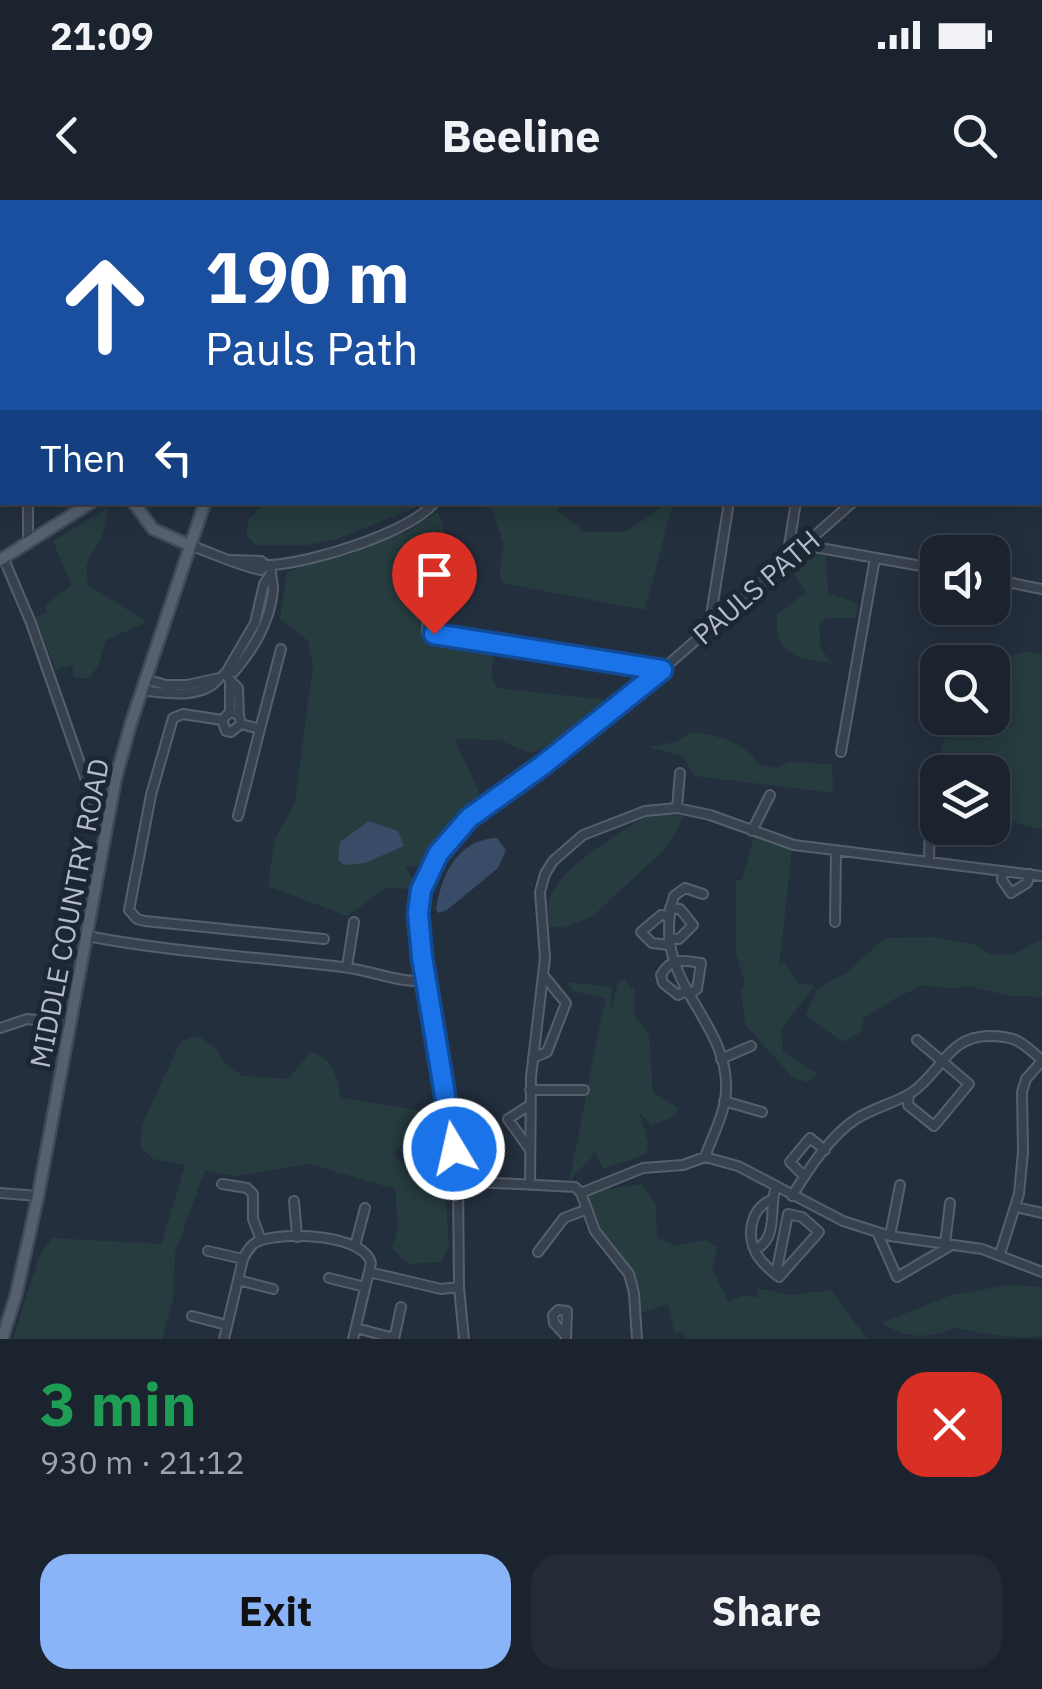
<!DOCTYPE html>
<html lang="en">
<head>
<meta charset="utf-8">
<style>
  body { margin:0; font-family:"IBM Plex Sans",sans-serif; background:#242b36; color:#f1f3f6; height:100vh; display:flex; flex-direction:column; font-size:38px; white-space:nowrap }
  * { box-sizing:border-box; margin:0 }
  p { font-size:32px; color:#a0a4aa }
  .icon { flex:none; width:55px; height:55px; fill:none; stroke:currentColor; stroke-width:2; stroke-linecap:round; stroke-linejoin:round }
  .map { position:relative; height:1139px; overflow:hidden }
  .panel { display:flex; flex-direction:column; background:#1b232e; flex:1 }
  .panel>* { flex:none }
  .guide { position:absolute; left:0px; top:0px; width:1042px; height:305px; box-shadow:0 5px 25px #0003,0 0 0 2px #39404a; background:#1a4fa0; color:#fff; overflow:hidden }
  .tools { position:absolute; left:920px; top:335px; display:grid; gap:20px }
  .tools a { display:grid; place-items:center; width:90px; height:90px; border-radius:20px; background:#1b232e; box-shadow:0 5px 25px #0003,0 0 0 2px #39404a; font-size:50px }
  .pin { position:absolute; display:grid; place-items:center; width:85px; height:85px; color:#fff; margin:-102px -42px; border-radius:50% 50% 50% 0; rotate:-45deg; box-shadow:0 0 10px #0007 }
  .pin .icon { rotate:45deg }
  .me { position:absolute; width:110px; margin:-55px; rotate:351deg; stroke-linejoin:round; filter:drop-shadow(0 0 8px #0008) }
  .turn { display:flex; align-items:center; gap:35px; height:210px; padding:0 40px; font-size:45px }
  .turn .icon { width:130px; height:130px; stroke-width:2.5 }
  .turn b { display:block; font-size:70px; line-height:85px }
  .then { display:flex; align-items:center; height:95px; padding:0 40px; background:#0003; gap:20px; font-size:38px }
  .round { display:grid; place-items:center; flex:none; width:105px; height:105px; border-radius:30px; background:#242b36 }
  .overview { display:flex; align-items:center; justify-content:space-between; height:170px; padding:0 40px }
  h1 { font-size:60px; font-weight:700; line-height:75px; color:#1e9e55 }
  .action { display:flex; gap:20px; margin-top:auto; padding:20px 40px }
  .action a { flex:1; height:115px; border-radius:30px; background:#8ab4f8; color:#111; font-size:40px; font-weight:700; line-height:115px; text-align:center }
  .action a+a { background:#242b36; color:#f1f3f6 }
  .status { display:flex; justify-content:space-between; align-items:center; height:70px; padding:0 50px; background:#1b232e; direction:ltr }
  .status svg { height:28px; fill:currentColor }
  header { display:flex; justify-content:space-between; align-items:center; height:130px; padding:0 40px; background:#1b232e; font-size:45px; font-weight:700 }
  .map>svg:first-child { display:block }
  .green { fill:#263c3f }
  .water { fill:#394c67 }
  .lines { fill:none; stroke-linecap:round; stroke-linejoin:round }
  .minor-casing { stroke:#565f6c; stroke-width:12 }
  .major-casing { stroke:#414a57; stroke-width:15 }
  .minor { stroke:#38414e; stroke-width:8 }
  .major { stroke:#56606e; stroke-width:10 }
  .route-casing { stroke:#114b97; stroke-width:25 }
  .route { stroke:#1a73e8; stroke-width:18 }
  .labels { text-anchor:middle; dominant-baseline:central; stroke-width:10; stroke-linejoin:round; paint-order:stroke }
  .street-label { font-size:28px; fill:#b4bcc9; stroke:#1d2633 }
</style>
</head>
<body>
<div class="status"><b>21:09</b><svg viewBox="0 0 49 12"><path d="M0 12V9h3v3zM5 12V6h3v6zM10 12V3h3v9zM15 12V0h3v12zM26 1h20v11H26zM47 4h2v5h-2z"/></svg></div>
<header><svg class="icon" aria-label="back" viewBox="0 0 24 24"><path d="M15 5l-7 7 7 7"/></svg>Beeline<svg class="icon" aria-label="search" viewBox="0 0 24 24"><circle cx="10" cy="10" r="6"/><path d="M15 15l6 6"/></svg></header>
<div class="map">
<svg width="1042" height="1139" viewBox="0 0 1042 1139">
  <rect width="100%" height="100%" fill="#242f3e"/>
  <!-- green -->
  <path class="green" d="M265,302H417V303L412,309L334,340L307,345H256L246,335L248,320Z
    M476,303H557V310L585,332H625L668,303H673L645,410L502,383L499,375L504,345L492,310Z
    M108,308L103,334L86,365L88,385L147,422L106,440L99,464L89,479L74,477L72,465L56,470L35,417L47,412L45,406L71,385L53,341Z
    M438,312C440,317 442,322 443,327C446,360 403,398 426,436L495,447L491,475L497,488L606,500L563,539L530,553L499,540L458,539L456,542L478,590L479,601L471,608L474,614L448,636L429,666H405L415,681L413,689L386,688L347,716L268,686L274,641L295,602L313,465L308,441L280,418L287,372L406,332Z
    M806,352L826,356L828,394L858,403L855,418H826L819,426L821,449L833,464C798,456 774,459 777,414L806,393L792,370Z
    M1024,452L1042,454V629L993,618L992,572H938L937,606L928,603L949,518H992L991,462Z
    M692,532C716,534 746,543 759,565L777,568L789,562L832,564L833,593L694,576L683,556L649,547L675,542Z
    M650,614L684,616L667,647L593,716L563,728L549,726C549,719 548,709 549,702C557,667 621,633 650,614Z
    M754,636L792,649L779,767L783,761L799,784L815,785L781,830L783,851L817,874L807,882L793,878L745,824L741,790L745,784L736,753V680H742Z
    M935,737L977,745L989,754L1013,755L1042,739V797L1010,796L968,786L952,789L925,785L899,796L864,818L861,832L843,842L806,816L817,789L846,773L885,738Z
    M625,779L632,790L634,785L635,816L649,834L653,892L679,909L675,916L651,926L639,912L648,942L647,954L603,969L594,951L593,956L569,981C583,920 591,859 606,799L573,791L566,782L612,787L610,814L618,782Z
    M198,836L217,849L224,863L243,876L288,879L311,852C335,860 336,876 341,898L417,910L433,919V934L411,936L393,955L412,973L445,985L449,1046L441,1062L409,1064L392,1049L398,1026L395,989L309,964L235,976L205,970L175,1053L173,1100L162,1139H13L39,1057L52,1038L161,1044L185,965L153,959L140,947L142,924L181,841Z
    M642,984L656,1005L657,1038L676,1046L705,1040L718,1047L712,1068L728,1101L742,1096L758,1097L756,1088L791,1095L831,1090L867,1139H687L682,1132L675,1134L668,1104L636,1114L629,1074L595,1031L581,993Z
    M1008,1085L1042,1087V1136C1016,1139 982,1134 956,1128C923,1139 910,1139 881,1123L951,1095Z"/>
  <!-- water -->
  <path class="water" d="M369,621L398,631L404,646L365,663L343,665L338,659L340,642Z
    M497,638L506,650L498,668L447,710L439,713L436,710C441,675 458,639 497,638Z"/>
  <g class="lines">
    <defs>
      <path id="minor" d="M0,2H10
        M73,2H121
        M151,2L158,0
        M268,2L269,0
        M0,46H2
        M1040,154L1042,153
        M28,341V302
        M189,345C213,353 236,365 261,370L266,365L261,361L231,360
        M803,345L938,369
        M3,357L31,423L95,606L108,615
        M787,358L796,302
        M441,360L429,384L427,433L662,470
        M266,365H271C270,374 273,381 273,390C270,422 254,448 234,472L227,471L255,423L264,384L270,375
        M271,365C311,363 409,333 435,302
        M992,379L1042,389
        M709,428L729,302
        M224,474L238,488L239,515
        M141,490C165,493 203,500 219,478L187,485H166L145,479
        M230,512L239,515L241,524L231,532L226,531L222,520L230,512V484
        M222,520L183,514L173,518L151,595L129,710L137,719L145,721L324,739
        M260,529L281,449
        M841,552L875,358
        M677,608L680,573
        M238,616L260,529L241,524
        M752,631L770,595
        M929,660L930,623
        M1003,671L1002,680L1011,693L1027,683L1030,674
        M703,694L685,688L674,696C648,781 730,819 726,891C725,913 712,937 705,957
        M835,722L836,651
        M87,736C171,752 257,757 342,767C371,770 397,783 426,781
        M669,738L679,739L693,725L680,709L670,708
        M669,745L652,743L641,732L661,715L669,716
        M347,767L354,722
        M685,791L678,795L663,783L661,775C671,757 683,760 701,763L697,789L689,795
        M0,828L27,819L70,823
        M533,858L547,852L566,803L544,776
        M721,859L751,846
        M530,890H584
        M909,895L908,905L934,926L969,884L917,840
        M724,901L762,912
        M530,950L508,919L530,905
        M804,976L790,962L810,938L825,950
        M458,981L575,987L581,993L595,1031L629,1074L634,1093L637,1139
        M530,983L531,877L545,758L540,692L545,674L553,661L583,635L645,611L677,608L710,615L794,645L1042,676
        M222,984L247,988L253,994V1019L261,1040
        M0,993L38,996
        M581,993L643,968L683,965L705,957L738,966L843,1021L890,1036L982,1049L1042,1072
        M792,996C808,970 830,936 856,919C873,908 895,903 911,893C941,873 948,836 989,836C1017,836 1021,842 1042,860
        M771,1000C749,1009 745,1040 760,1059C765,1066 773,1072 779,1077L819,1032L802,1017L788,1014L776,1074
        M294,1001L297,1037
        M1016,1007L1042,1013
        M877,1032L897,1077L950,1046
        M890,1036L900,985
        M945,1044L950,1003
        M355,1046L365,1008
        M755,1050C780,1037 768,1007 776,987
        M208,1051L243,1059
        M538,1052L564,1018L585,1010
        M1000,1054L1019,994L1023,952L1022,892L1026,879L1042,861
        M369,1072L441,1089L459,1087
        M329,1078L365,1087
        M238,1080L273,1089
        M192,1116L227,1125
        M356,1128L394,1138
        M224,1139L243,1059C247,1051 251,1044 259,1041C283,1031 364,1034 371,1063L353,1139
        M394,1139L401,1107
        M464,1139L459,1087L458,981L422,757L418,713L421,690L438,654L469,618L543,565L662,470L853,302
        M566,1139V1136L567,1111L558,1110L553,1115L554,1123L566,1136"/>
      <path id="major" d="M145,0V2
        M166,0L167,2
        M186,0L209,2
        M566,0L567,2
        M304,2L311,0
        M1040,122H1042
        M133,302L153,329L189,345
        M0,360L92,302
        M2,1139L16,1095L38,996L116,577L131,523L205,302"/>
    </defs>
    <!-- minor casing -->
    <use href="#minor" class="minor-casing"/>
    <!-- major casing -->
    <use href="#major" class="major-casing"/>
    <!-- minor -->
    <use href="#minor" class="minor"/>
    <!-- major -->
    <use href="#major" class="major"/>
  </g>
  <g class="lines">
    <defs>
      <path id="route" d="M434,434L662,470L543,565L469,618L438,654L421,690L418,713L422,757L454,949"/>
    </defs>
    <!-- route casing -->
    <use href="#route" class="route-casing"/>
    <!-- route -->
    <use href="#route" class="route"/>
  </g>
  <g class="labels">
    <!-- street labels -->
    <g class="street-label">
      <text transform="translate(756 387) rotate(-41)">PAULS PATH</text>
      <text transform="translate(69 713) rotate(-79)">MIDDLE COUNTRY ROAD</text>
    </g>
  </g>
</svg>
<div class="tools">
<a><svg class="icon" aria-label="sound" viewBox="0 0 24 24"><path d="M4 9h4l5-4v14l-5-4H4zM17 9q2 3 0 6"/></svg></a>
<a><svg class="icon" aria-label="search" viewBox="0 0 24 24"><circle cx="10" cy="10" r="6"/><path d="M15 15l6 6"/></svg></a>
<a><svg class="icon" aria-label="layers" viewBox="0 0 24 24"><path d="M12 4l9 5-9 5-9-5zM3 14l9 5 9-5"/></svg></a>
</div>
<div class="pin" style="left:434px;top:434px;background:#d93025"><svg class="icon" aria-label="arrive" viewBox="0 0 24 24"><path d="M6 21V4h12l-3 4 3 4H6"/></svg></div>
<svg class="me" style="left:454px;top:949px" viewBox="-20 -20 40 40"><circle r="17" fill="#1a73e8" stroke="#fff" stroke-width="3"/><path d="M0-11L8 9 0 5-8 9z" fill="#fff"/></svg>
<div class="guide">
<div class="turn"><svg class="icon" aria-label="ahead" viewBox="0 0 24 24"><path d="M12 20V5M6 11l6-6 6 6"/></svg><div><b>190 m</b>Pauls Path</div></div>
<div class="then">Then<svg class="icon" aria-label="left" viewBox="0 0 24 24"><path d="M17 20v-9H6M10 6l-5 5 5 5"/></svg></div>
</div>
</div>
<section class="panel">
<div class="overview"><div><h1>3 min</h1><p>930 m · 21:12</p></div><a class="round" style="background:#d93025;color:#fff"><svg class="icon" aria-label="close" viewBox="0 0 24 24"><path d="M6 6l12 12M18 6L6 18"/></svg></a></div>
<div class="action"><a>Exit</a><a>Share</a></div>
</section>
</body>
</html>
